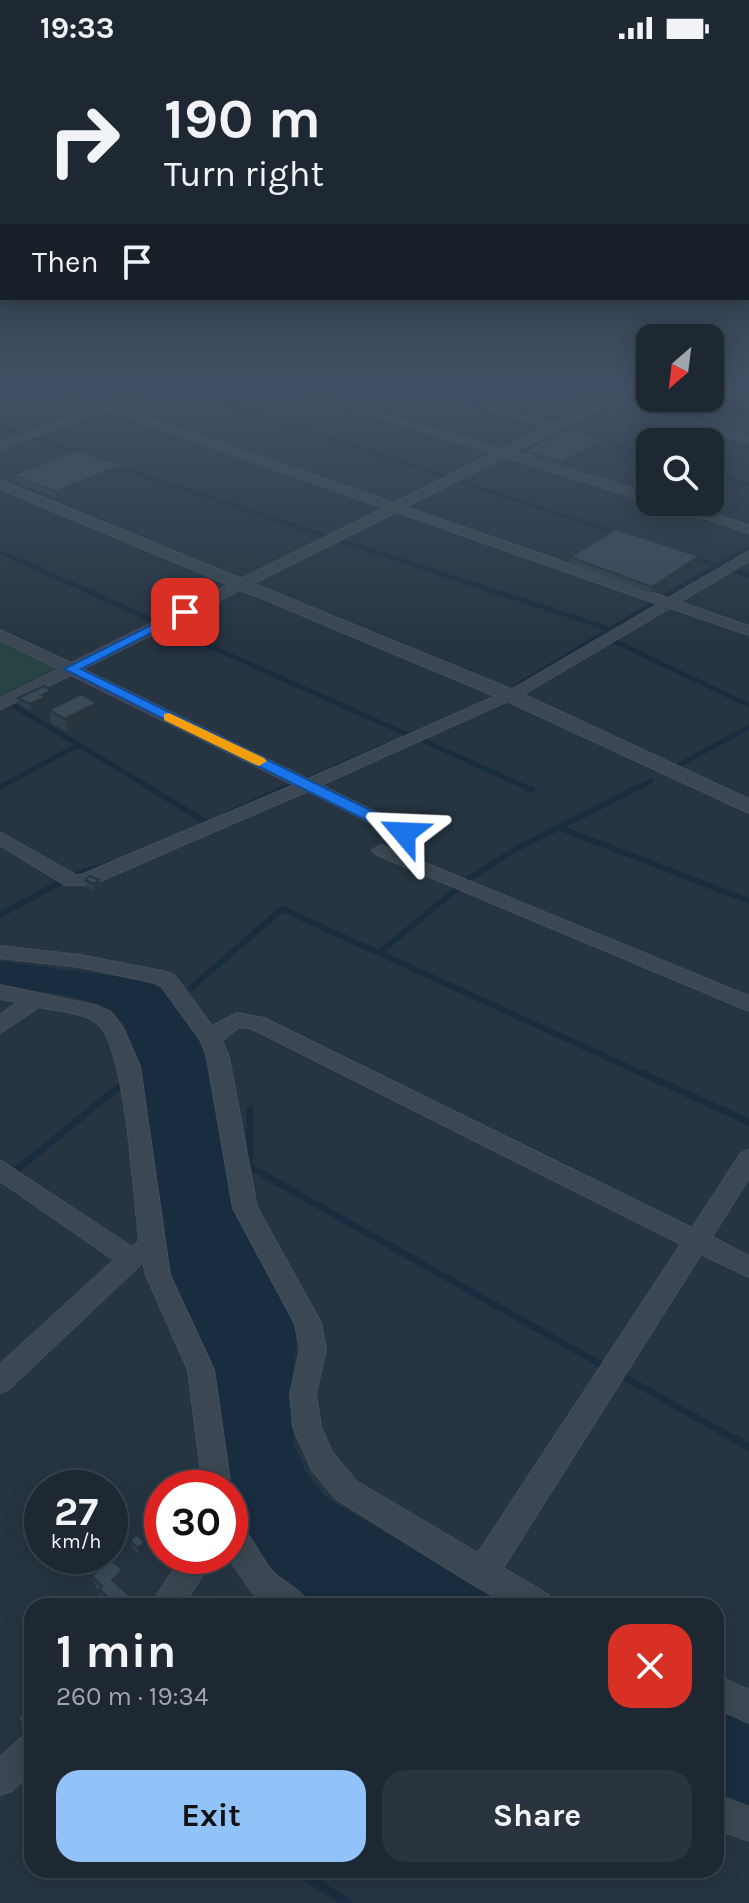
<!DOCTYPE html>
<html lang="en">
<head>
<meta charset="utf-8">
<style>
  body { margin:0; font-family:Karla,sans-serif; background:#2a343e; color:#f1f3f6; height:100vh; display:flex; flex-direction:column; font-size:30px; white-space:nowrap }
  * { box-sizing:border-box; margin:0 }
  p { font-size:26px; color:#a0a6ac }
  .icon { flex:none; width:44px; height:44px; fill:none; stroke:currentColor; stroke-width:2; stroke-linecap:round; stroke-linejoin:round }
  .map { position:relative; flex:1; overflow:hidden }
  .details { position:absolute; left:24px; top:1542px; width:700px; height:280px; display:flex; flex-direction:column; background:#1d2832; border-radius:24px; box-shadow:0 4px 20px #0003,0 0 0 2px #3b444d }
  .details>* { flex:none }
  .guide { position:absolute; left:0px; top:0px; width:750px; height:244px; box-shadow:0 4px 20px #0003,0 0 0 2px #3b444d; background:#1d2832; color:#f1f3f6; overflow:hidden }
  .needle { width:52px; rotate:208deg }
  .tools { position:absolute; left:636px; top:268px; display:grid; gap:16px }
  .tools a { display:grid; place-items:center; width:88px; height:88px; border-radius:16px; background:#1d2832; box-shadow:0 4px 20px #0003,0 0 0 2px #3b444d; font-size:40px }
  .speed { position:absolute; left:24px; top:1414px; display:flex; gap:16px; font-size:40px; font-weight:700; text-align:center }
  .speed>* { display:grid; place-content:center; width:104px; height:104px; border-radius:50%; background:#1d2832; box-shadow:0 4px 20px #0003,0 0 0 2px #3b444d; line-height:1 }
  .speed small { font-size:20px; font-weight:400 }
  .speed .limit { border:12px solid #d22; background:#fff; color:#111 }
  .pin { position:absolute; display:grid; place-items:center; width:68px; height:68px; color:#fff; margin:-34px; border-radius:16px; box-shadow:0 4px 12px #0006 }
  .me { position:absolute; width:88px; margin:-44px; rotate:296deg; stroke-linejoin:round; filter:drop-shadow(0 0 6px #0008) }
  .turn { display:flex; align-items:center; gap:28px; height:168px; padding:0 32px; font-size:36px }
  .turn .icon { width:104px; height:104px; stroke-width:2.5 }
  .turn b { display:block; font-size:56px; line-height:68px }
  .then { display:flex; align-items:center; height:76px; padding:0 32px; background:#0003; gap:16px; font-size:30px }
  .round { display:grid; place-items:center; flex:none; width:84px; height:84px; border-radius:24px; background:#2a343e }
  .headline { display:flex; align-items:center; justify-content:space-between; height:136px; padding:0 32px }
  h1 { font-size:48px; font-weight:700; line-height:60px }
  .action { display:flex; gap:16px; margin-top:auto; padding:16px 32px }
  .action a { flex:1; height:92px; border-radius:24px; background:#91c3f8; color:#111; font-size:32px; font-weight:700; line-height:92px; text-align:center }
  .action a+a { background:#2a343e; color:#f1f3f6 }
  .status { display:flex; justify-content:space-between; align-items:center; height:56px; padding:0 40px; background:#1d2832; direction:ltr }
  .status svg { height:22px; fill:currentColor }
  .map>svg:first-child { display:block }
  .green { fill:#294343 }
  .water { fill:#192d41 }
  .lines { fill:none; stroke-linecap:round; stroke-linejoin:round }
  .stream-far4 { stroke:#192d41; stroke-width:4 }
  .stream-far3 { stroke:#192d41; stroke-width:5 }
  .stream-far2 { stroke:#192d41; stroke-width:6 }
  .stream-far1 { stroke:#192d41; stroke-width:7 }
  .stream { stroke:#192d41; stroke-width:9 }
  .minor-casing { stroke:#45505b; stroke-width:2 }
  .tertiary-casing { stroke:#45505b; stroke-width:2 }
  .minor { fill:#3b4752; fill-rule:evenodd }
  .tertiary { fill:#3b4752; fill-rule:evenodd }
  .wall { fill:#31404c }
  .shaded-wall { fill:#28343e }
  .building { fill:#394a58; stroke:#28343e; stroke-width:2 }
  .route { fill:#1a73e8; stroke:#114b97; stroke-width:2 }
  .slow { fill:#f59e0b }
</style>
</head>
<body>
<div class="status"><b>19:33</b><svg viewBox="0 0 49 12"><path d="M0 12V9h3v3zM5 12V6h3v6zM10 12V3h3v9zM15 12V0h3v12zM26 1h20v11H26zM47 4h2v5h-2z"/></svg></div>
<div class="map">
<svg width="749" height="1847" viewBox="0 0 749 1847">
  <rect width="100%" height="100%" fill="#273542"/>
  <!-- green -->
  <path class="green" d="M0,583L57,612L0,640Z"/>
  <!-- water -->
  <path class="water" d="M0,905L144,924L162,932L191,968L204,997L234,1157L257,1192L297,1273L291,1348L294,1389L306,1416L324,1440L509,1550H319L281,1525L254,1491L230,1444V1432H225L214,1312L168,1221L127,975C121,967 115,956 106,951C88,942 20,930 0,933Z
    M716,1648L749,1663V1749L716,1736Z"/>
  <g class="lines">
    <!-- stream-far4 -->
    <path class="stream-far4" d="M407,329L488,353
      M169,330L445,421
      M704,342L749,360
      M490,350L507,342L503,339L526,329
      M0,370L24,379
      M31,381L81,398
      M600,385L650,400
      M118,411L325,480
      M710,417L749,429
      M460,426L619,478
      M341,485L409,507
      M0,496L25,507
      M691,501L710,507
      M722,507L749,492"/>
    <!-- stream-far3 -->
    <path class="stream-far3" d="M21,505L154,565
      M403,505L609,573
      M704,505L718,510
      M733,514L749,519
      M664,541L726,505
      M169,572L413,681
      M612,584L748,649
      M515,631L656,546
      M14,650L152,733
      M424,685L530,733
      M681,708L749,671
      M305,724L386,689
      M0,731L78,689
      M282,733L296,727
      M635,733L651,725"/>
    <!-- stream-far2 -->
    <path class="stream-far2" d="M148,731L206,766
      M526,731L532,734
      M229,757L287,731
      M560,772L749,845
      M77,818L112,807
      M467,824L516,793L639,731
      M0,859L62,825
      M379,897L648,1020
      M191,932L282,853L379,897L459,831"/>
    <!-- stream-far1 -->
    <path class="stream-far1" d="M644,1018L749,1066
      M250,1054V1111L607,1312
      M15,1115L126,1025
      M621,1319L738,1385"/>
    <!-- stream -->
    <path class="stream" d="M734,1383L749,1391
      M296,1814L347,1847"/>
    <defs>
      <path id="minor" d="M40,329C64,328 83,345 106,347C123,348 149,329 172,329L118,351L394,447L494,397L371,359V355L503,393L546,371L483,353V349L555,367L598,346L545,329H561L607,341L632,329H645L618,344L749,380V387L609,349L514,396L650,438V446L505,401L405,451L668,542L749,495V505L680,546L749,570V579L670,552L524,638L321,729L410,773L413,777L410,781H398L308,735L91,829H65L0,789V776L76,819H81L294,729L71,619L0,653V642L59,613L0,584V574L71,607L384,452L107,354L0,393V386L97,351ZM396,456L658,548L514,632L308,723L83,613Z
        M278,329H293L352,349L343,351Z
        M402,329H415L406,334L401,331Z
        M656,446H675L749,469V477Z
        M381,789L749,940V955L375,798L372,794Z
        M0,890L80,899L167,916L175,920L212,970L237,957L264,962L692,1172L741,1097L749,1094V1122L712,1181L749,1200V1221L701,1198L503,1512L549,1539L553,1550H510L472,1528L336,1443L312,1414L293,1371L290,1338L300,1293L295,1268L233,1152L207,1001L201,985L161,930L155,927L80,911L0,902ZM239,971L250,972L681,1188L478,1497L356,1425L332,1396L321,1371L316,1338L326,1293L321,1267L257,1151L229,1001L222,985Z
        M0,929L94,949L111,956L122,970L140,1010L170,1219L214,1314L231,1432L230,1434V1432H203L188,1314L146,1219L143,1206L9,1333L0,1337V1308L114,1204L0,1125V1104L132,1191L139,1185C134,1144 126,992 98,968C84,956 57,955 39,951L0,977V959L18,946L0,943Z
        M230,1466C251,1472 258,1499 272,1515C284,1528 302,1532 309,1550H269L252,1536L227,1500H230Z
        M182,1500H215L183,1550H150Z
        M716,1619L749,1634V1667L716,1652Z
        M32,1677V1715L12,1735L0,1739V1701L21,1682Z
        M716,1739L749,1751V1785L716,1773Z"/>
      <path id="tertiary" d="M710,329L749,341V349L710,334Z
        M0,424L516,635L749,743V757L502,643L0,433Z"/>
    </defs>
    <!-- minor casing -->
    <use href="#minor" class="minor-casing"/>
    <!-- tertiary casing -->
    <use href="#tertiary" class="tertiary-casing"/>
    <!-- minor -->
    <use href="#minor" class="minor"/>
    <!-- tertiary -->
    <use href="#tertiary" class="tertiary"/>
  </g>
  <!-- wall -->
  <path class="wall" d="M60,329H127L134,331L135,337L119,343L93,334V331L85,334Z
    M563,329H590L613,331L612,337L604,341L584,336L585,334L582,335L563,330Z
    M654,342V346L643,352L629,348V343Z
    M358,350V355L344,363L334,359V354Z
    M677,354L701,358L692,363L676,359Z
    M699,361H725L724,367L716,372L699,366Z
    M667,368L698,370L697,376L690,380L666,374Z
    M605,384V389L562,412L525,400V395Z
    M704,384L726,390L719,394L710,392V386H704Z
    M123,415L56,442L14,425L13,419Z
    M570,501L698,506L651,537L569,507Z
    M53,641L47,644V648L32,655L19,648L18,642Z
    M97,647L99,660L68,676L51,667L49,654Z
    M90,820L100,831L95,835L86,831L85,824Z
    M130,1485L147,1492L140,1499L132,1492Z
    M123,1514L126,1527L121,1532L141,1550H107L103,1546L100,1538L96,1533L92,1520Z"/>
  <!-- shaded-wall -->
  <path class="shaded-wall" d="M0,329H25L0,337Z
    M85,329H93V331L85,334Z
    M134,331L135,337L119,343V338Z
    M613,331L612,337L604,341V336Z
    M652,342H654V346L643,352L644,347Z
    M358,350V355L344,363V357Z
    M701,353V358L692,363V358Z
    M725,361L724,367L716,372V366Z
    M698,370L697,376L690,380L691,374Z
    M605,384V389L562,412V406Z
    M727,384L726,390L719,394L720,389Z
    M122,409L123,415L56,442L55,436Z
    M699,500L698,506L651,537L652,531Z
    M52,634L53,641L47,644V648L32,655L30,648L42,639Z
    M97,647L99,660L68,676L65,663Z
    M99,824L100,831L95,835L94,828Z
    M145,1486L147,1492L140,1499L138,1492Z
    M123,1514L126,1527L116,1538L112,1524Z"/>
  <!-- building -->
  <path class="building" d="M94,329H113L110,330L127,329L134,331L119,338Z
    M593,329H602L613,331L604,336L585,331Z
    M644,338L650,340V342H652L644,347L629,343Z
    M350,347L358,350L344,357L334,354Z
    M686,349L701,353L692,358L677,354Z
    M710,357L725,361L716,366L699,361Z
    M679,363L698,370L691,374L667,368Z
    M569,373L605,384L562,406L525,395Z
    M711,380L727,384L720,389L704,384Z
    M78,394L122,409L55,436L13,419Z
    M616,473L699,500L652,531L570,501Z
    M44,630L52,634L42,639L46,641L30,648L18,642Z
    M81,638L97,647L65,663L49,654Z
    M90,820L99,824L94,828L85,824Z
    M136,1478L145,1486L138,1492L130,1485Z
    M109,1502L123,1514L112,1524L141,1550H118L99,1533L102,1530L92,1520Z
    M30,1651L32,1653V1677L30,1679L18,1662Z"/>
  <!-- sky -->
  <linearGradient id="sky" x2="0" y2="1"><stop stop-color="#151d24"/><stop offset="0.56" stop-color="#415165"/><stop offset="1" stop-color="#415165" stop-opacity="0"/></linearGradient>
  <rect width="749" height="587" fill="url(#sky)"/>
  <!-- route -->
  <path class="route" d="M181,554L192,556L81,613L409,773V780H398L64,613Z"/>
  <!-- slow -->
  <path class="slow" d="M169,657L264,702L267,705L259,710L254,708L164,664V658Z"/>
</svg>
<div class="tools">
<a><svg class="needle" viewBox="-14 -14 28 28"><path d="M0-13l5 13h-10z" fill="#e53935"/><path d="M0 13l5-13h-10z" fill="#a0a6ac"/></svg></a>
<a><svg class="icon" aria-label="search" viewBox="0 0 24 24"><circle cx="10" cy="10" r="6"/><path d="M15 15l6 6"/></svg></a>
</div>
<div class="speed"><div>27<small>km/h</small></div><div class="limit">30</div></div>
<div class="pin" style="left:185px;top:556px;background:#d93025"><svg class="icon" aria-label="arrive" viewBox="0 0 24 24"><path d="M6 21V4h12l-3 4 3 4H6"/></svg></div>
<svg class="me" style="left:404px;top:777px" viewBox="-20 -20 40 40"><path d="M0-17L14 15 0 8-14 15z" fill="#1a73e8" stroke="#fff" stroke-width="4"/></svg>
<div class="guide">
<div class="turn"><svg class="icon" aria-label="right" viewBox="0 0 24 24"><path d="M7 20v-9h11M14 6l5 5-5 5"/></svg><div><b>190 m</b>Turn right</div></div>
<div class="then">Then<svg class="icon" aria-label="arrive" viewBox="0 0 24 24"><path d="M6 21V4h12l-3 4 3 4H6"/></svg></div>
</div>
<section class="details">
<div class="headline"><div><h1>1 min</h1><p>260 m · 19:34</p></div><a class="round" style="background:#d93025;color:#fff"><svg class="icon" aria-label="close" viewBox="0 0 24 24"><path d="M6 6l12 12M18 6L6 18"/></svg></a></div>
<div class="action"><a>Exit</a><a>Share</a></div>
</section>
</div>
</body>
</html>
